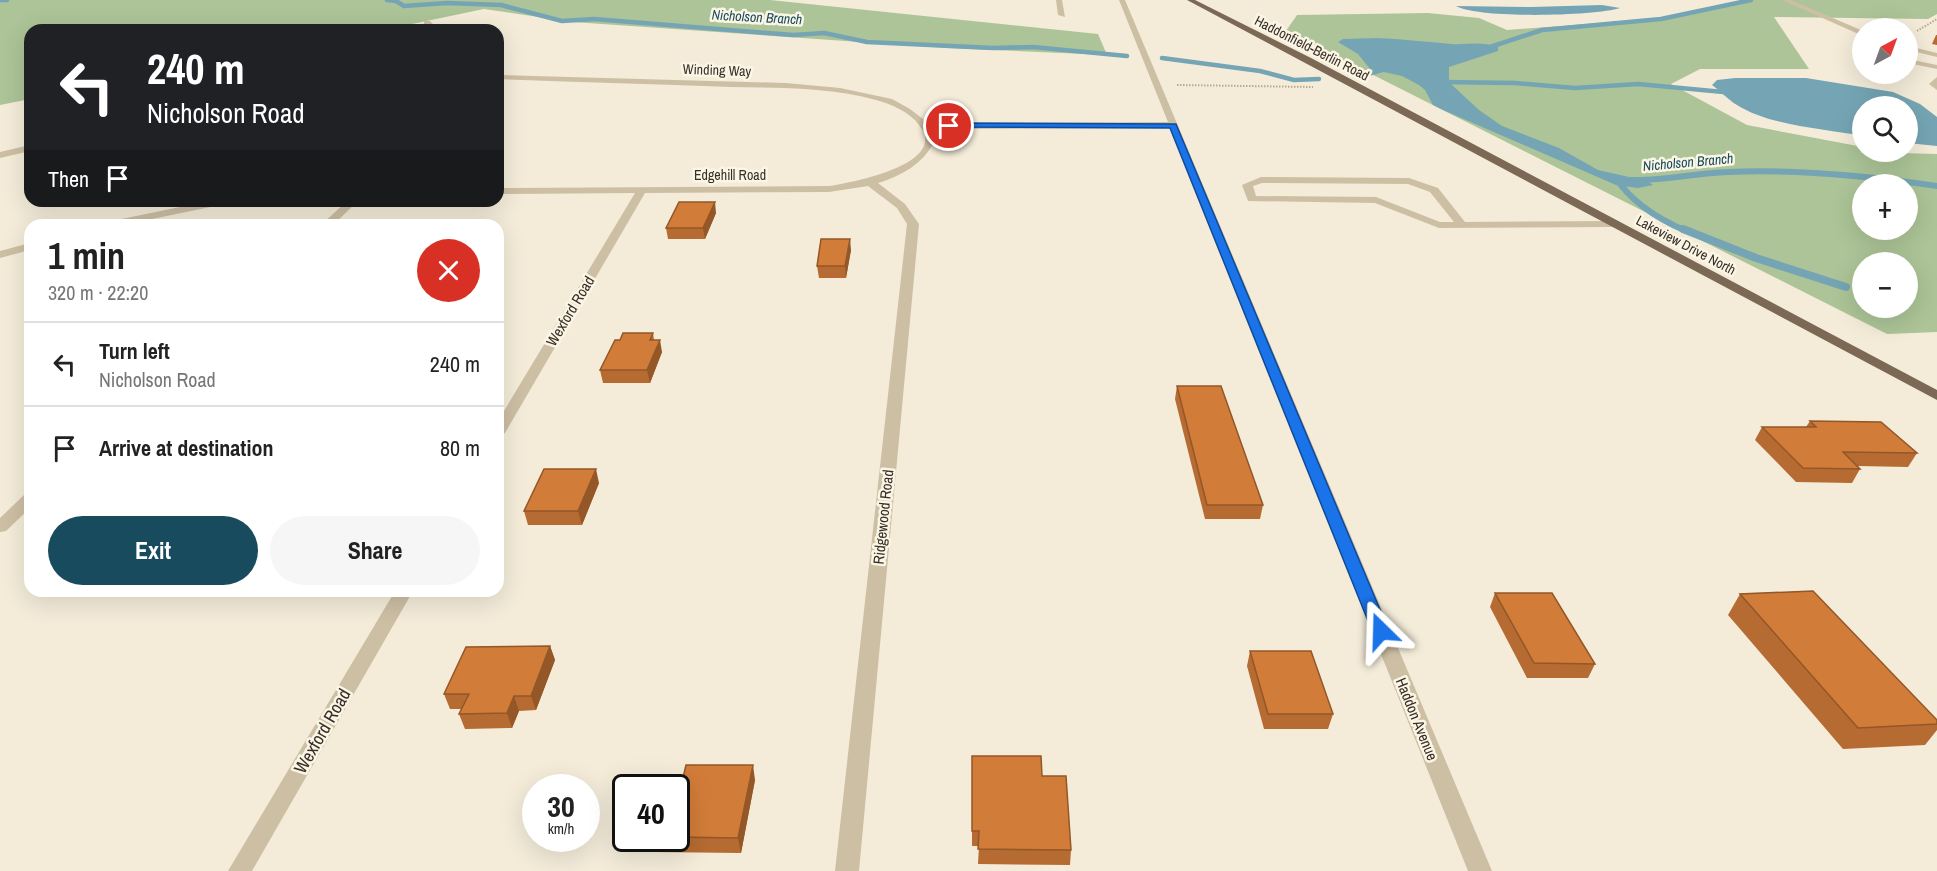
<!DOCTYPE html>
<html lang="en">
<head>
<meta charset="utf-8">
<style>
  body { margin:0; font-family:"Archivo Narrow",sans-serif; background:#f6f6f6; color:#222; height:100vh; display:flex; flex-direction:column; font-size:22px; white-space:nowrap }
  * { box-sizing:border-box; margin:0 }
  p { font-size:20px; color:#767676 }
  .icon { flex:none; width:33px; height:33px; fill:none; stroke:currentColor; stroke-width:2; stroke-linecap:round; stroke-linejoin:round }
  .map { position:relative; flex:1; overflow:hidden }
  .details { position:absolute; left:24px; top:219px; width:480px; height:378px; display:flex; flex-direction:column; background:#fff; border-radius:18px; box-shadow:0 6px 24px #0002 }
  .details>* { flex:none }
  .hud { position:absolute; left:24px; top:24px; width:480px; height:183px; border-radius:18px; box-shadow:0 6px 24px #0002; background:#202124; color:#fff; overflow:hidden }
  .needle { width:39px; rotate:41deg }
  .buttons { position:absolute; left:1852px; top:18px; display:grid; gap:12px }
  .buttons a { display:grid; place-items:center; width:66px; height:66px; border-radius:50%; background:#fff; box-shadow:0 6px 24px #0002; font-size:30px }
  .speed { position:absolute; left:522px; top:774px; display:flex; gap:12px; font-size:30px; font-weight:700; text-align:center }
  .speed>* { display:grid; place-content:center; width:78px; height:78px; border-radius:50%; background:#fff; box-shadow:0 6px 24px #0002; line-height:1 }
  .speed small { font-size:15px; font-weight:400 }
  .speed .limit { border:3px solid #111; border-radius:9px; background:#fff; color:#111 }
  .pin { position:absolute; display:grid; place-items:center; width:51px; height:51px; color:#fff; margin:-26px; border:3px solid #fff; border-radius:50%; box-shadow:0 2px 6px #0007 }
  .me { position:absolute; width:66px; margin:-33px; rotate:338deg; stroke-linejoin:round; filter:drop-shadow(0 0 4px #0008) }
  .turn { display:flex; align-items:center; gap:21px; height:126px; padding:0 24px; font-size:27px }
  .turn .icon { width:78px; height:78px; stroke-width:2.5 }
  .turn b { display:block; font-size:42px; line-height:51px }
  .then { display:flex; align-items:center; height:57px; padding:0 24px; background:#0003; gap:12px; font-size:22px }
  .round { display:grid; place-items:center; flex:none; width:63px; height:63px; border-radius:32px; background:#f6f6f6 }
  .overview { display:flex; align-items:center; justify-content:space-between; height:102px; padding:0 24px }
  h1 { font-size:36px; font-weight:800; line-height:45px }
  .primary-button { display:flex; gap:12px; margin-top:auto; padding:12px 24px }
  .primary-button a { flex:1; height:69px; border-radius:36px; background:#174b5d; color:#fff; font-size:24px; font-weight:800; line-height:69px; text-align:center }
  .primary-button a+a { background:#f6f6f6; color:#222 }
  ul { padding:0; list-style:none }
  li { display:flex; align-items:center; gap:18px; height:84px; padding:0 24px; border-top:2px solid #e0e0e0 }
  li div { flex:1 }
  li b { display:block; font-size:22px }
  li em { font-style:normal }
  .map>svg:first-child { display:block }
  .green { fill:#acc497; fill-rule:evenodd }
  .water { fill:#75a5b4 }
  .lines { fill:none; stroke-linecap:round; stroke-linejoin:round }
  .stream-far2 { stroke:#75a5b4; stroke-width:4.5 }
  .stream-far1 { stroke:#75a5b4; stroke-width:6 }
  .stream { stroke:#75a5b4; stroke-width:8 }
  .path { stroke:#b9a98e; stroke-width:2; stroke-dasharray:1.5 1.5; stroke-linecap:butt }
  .minor { fill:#cdbfa4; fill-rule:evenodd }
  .major { fill:#7b6956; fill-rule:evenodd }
  .wall { fill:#b56b31 }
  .shaded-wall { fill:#935728 }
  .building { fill:#d27c39; stroke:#935728; stroke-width:1.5 }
  .route { fill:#1a73e8; stroke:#114b97; stroke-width:1.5 }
  .labels { text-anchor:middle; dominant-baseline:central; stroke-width:5; stroke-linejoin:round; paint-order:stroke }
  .far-water-label { font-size:14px; font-style:italic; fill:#174b5d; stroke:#fbf5e6 }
  .far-street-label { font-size:14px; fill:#382f26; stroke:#fbf5e6 }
  .street-label { font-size:15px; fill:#382f26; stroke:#fbf5e6 }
  .near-street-label { font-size:18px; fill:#382f26; stroke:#fbf5e6 }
</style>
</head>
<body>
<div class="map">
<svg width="1937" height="871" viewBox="0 0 1937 871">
  <rect width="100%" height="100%" fill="#f4ecd9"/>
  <!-- green -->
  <path class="green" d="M0,0H770L1098,34L1107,55L947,48L573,22L484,9L383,30H30V99L0,105Z
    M1747,0H1937V14L1928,19L1774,17L1809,69H1700L1671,84L1747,125L1863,147V152L1937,154V332L1887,334L1286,31L1297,15L1428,13L1479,18L1507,30L1653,19ZM1863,184H1908V230H1863ZM1863,262H1908V308H1863Z"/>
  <!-- water -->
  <path class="water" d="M1602,5L1620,8C1595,16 1479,19 1456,6L1531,7Z
    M1377,38C1402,39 1427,42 1452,44C1468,45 1482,41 1498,47V51L1449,67V79L1452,85L1479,110L1502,126L1559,148L1598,170L1647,181L1653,185L1638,188L1616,185L1443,110L1433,105L1425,90L1419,85L1402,76L1370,69L1358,54L1338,42L1343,39Z
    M1735,78H1806L1893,92L1920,104L1937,117V146L1908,143V106H1863V136C1825,129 1770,126 1737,105C1728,100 1721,91 1712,85L1717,80Z"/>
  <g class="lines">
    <!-- stream-far2 -->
    <path class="stream-far2" d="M0,0H7
      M387,0L396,1L404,6L447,3L501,5L562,21L594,19L793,35L824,33L867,42L993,48L1033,47L1127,56
      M1484,49L1542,30L1661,19L1751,0
      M1162,58L1260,71L1294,80L1319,79
      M1368,74L1389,68
      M1440,82L1515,83L1575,88L1638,84L1734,93"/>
    <!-- stream-far1 -->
    <path class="stream-far1" d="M1615,177C1632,203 1658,219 1686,231
      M1632,180C1664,181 1695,173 1728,172C1798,169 1868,176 1937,186"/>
    <!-- stream -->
    <path class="stream" d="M1683,229L1756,258L1846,287"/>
    <!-- path -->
    <path class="path" d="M1917,31L1937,19
      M1177,85L1313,87"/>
    <!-- minor -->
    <path class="minor" d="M1056,0H1062L1065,17L1058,15Z
      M1119,0H1125L1492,871H1468L1170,128L931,129L934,142C923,164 901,176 878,183L905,204L919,224L859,871H835L907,224L897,208L868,186L829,192L645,193L505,433L498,437V421L635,193L498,194V188L829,186C850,183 951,164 919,125C910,112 891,104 876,100C829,87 779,88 731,87C653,84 576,82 498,79V75L786,83L840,88L892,99L910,109L928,123L1168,122Z
      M1782,0H1791L1863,31V36Z
      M424,21H430L439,30H431L424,25Z
      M1908,46L1937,53V57L1908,50Z
      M1908,59L1937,65V69L1908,63Z
      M1937,77V90L1929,84Z
      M30,145V151L0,158V152Z
      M1261,177L1409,178L1438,188L1465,222L1615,221L1621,224L1615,227L1439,228L1375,203L1248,201L1242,185ZM1262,183L1408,184L1430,192L1454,222H1440L1376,197L1256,196L1253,186Z
      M209,201H230L225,204L123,225H101L107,222Z
      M347,201H358L333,225H321Z
      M30,243V250L0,258V251Z
      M30,494V508L6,531L0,532V518L24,495Z
      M395,591H413L252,871H228Z"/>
    <!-- major -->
    <path class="major" d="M1187,0H1195L1311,58L1937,390V400Z"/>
  </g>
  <!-- wall -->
  <path class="wall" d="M1936,35H1937V45L1932,44Z
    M716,213L705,239H668L666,228Z
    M851,250L846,278H819L817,266Z
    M653,333L654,340L662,352L650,383H603L600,370L620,340Z
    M1177,386L1263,505L1260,519H1205L1175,399Z
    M1810,421L1917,453L1908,467L1858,466L1860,469L1852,483L1796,482L1755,440L1762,427H1806Z
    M599,483L582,525H528L524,511Z
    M1495,593L1595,664L1588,678H1527L1490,607Z
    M1740,594L1937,720V730L1925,745L1843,749L1728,615Z
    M550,646L555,660L536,710L519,711L512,728L465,729L459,714L462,709H450L444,694Z
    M1250,651L1333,714L1328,729H1264L1247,666Z
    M972,756L1042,776L1071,850L1070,865L978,864L979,846H972Z
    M755,780L741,853L654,852L650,838H676V788L681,786Z"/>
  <!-- shaded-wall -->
  <path class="shaded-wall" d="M715,202L716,213L705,239L703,228Z
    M850,239L851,250L846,278L845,266Z
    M660,340L662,352L650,383L647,370Z
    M596,469L599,483L582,525L578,511Z
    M550,646L555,660L536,710L531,696Z
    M514,696L519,711L512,728L507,713Z
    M753,765L755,780L741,853L738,838Z"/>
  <!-- building -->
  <path class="building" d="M679,202H715L703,228H666Z
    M821,239H850L845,266H817Z
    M623,333H653L650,340H660L647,370H600L615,340H620Z
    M1177,386H1221L1263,505H1207Z
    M1810,421L1881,422L1917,453L1843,452L1860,469L1803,468L1762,427H1816Z
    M544,469H596L578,511H524Z
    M1813,591L1937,720V724L1858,728L1740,594Z
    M1495,593H1552L1595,664L1534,663Z
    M550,646L531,696H514L507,713L459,714L469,694H444L466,647Z
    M1250,651H1311L1333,714H1268Z
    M972,756H1041L1042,776H1066L1071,850L978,849L979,831H972Z
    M686,765H753L738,838L676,837V788H663V786H681Z"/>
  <!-- route -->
  <path class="route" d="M949,123L1176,124L1389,631L1387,635L1381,637L1375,635L1372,631L1170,128L946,127V124Z"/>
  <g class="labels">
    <!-- far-water labels -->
    <g class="far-water-label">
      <text transform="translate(757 17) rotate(3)">Nicholson Branch</text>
      <text transform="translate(1688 162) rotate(-5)">Nicholson Branch</text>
    </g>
    <!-- far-street labels -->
    <g class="far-street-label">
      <text transform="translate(1312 48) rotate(27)">Haddonfield-Berlin Road</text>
      <text transform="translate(717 70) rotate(2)">Winding Way</text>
      <text x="730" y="175">Edgehill Road</text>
      <text transform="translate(1686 245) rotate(28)">Lakeview Drive North</text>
    </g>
    <!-- street labels -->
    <g class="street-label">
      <text transform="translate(570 311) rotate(-59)">Wexford Road</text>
      <text transform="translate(883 517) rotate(-84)">Ridgewood Road</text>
      <text transform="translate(1417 719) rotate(68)">Haddon Avenue</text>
    </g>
    <!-- near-street labels -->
    <g class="near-street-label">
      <text transform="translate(322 731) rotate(-60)">Wexford Road</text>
    </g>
  </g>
</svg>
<div class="buttons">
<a><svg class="needle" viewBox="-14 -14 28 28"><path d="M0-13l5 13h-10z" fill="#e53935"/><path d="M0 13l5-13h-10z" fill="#767676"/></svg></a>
<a><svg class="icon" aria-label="search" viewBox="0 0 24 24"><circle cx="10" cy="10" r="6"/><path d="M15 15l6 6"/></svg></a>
<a>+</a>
<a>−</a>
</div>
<div class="speed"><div>30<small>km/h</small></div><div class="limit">40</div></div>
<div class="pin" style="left:949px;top:126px;background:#d93025"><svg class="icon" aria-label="arrive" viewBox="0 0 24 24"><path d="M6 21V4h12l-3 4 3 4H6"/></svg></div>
<svg class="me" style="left:1381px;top:631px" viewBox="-20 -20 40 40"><path d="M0-17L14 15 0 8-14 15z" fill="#1a73e8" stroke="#fff" stroke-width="4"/></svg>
<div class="hud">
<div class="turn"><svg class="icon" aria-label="left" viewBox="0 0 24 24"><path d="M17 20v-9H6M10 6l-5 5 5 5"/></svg><div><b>240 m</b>Nicholson Road</div></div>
<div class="then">Then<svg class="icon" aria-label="arrive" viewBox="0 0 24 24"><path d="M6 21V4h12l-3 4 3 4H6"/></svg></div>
</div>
<section class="details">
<div class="overview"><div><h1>1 min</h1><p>320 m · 22:20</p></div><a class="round" style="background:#d93025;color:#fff"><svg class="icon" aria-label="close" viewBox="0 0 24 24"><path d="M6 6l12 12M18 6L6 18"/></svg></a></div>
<ul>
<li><svg class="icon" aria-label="left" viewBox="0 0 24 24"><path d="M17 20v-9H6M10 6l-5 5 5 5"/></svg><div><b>Turn left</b><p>Nicholson Road</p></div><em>240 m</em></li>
<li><svg class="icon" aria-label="arrive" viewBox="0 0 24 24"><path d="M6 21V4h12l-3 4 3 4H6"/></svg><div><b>Arrive at destination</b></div><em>80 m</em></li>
</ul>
<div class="primary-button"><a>Exit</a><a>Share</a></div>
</section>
</div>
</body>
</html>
